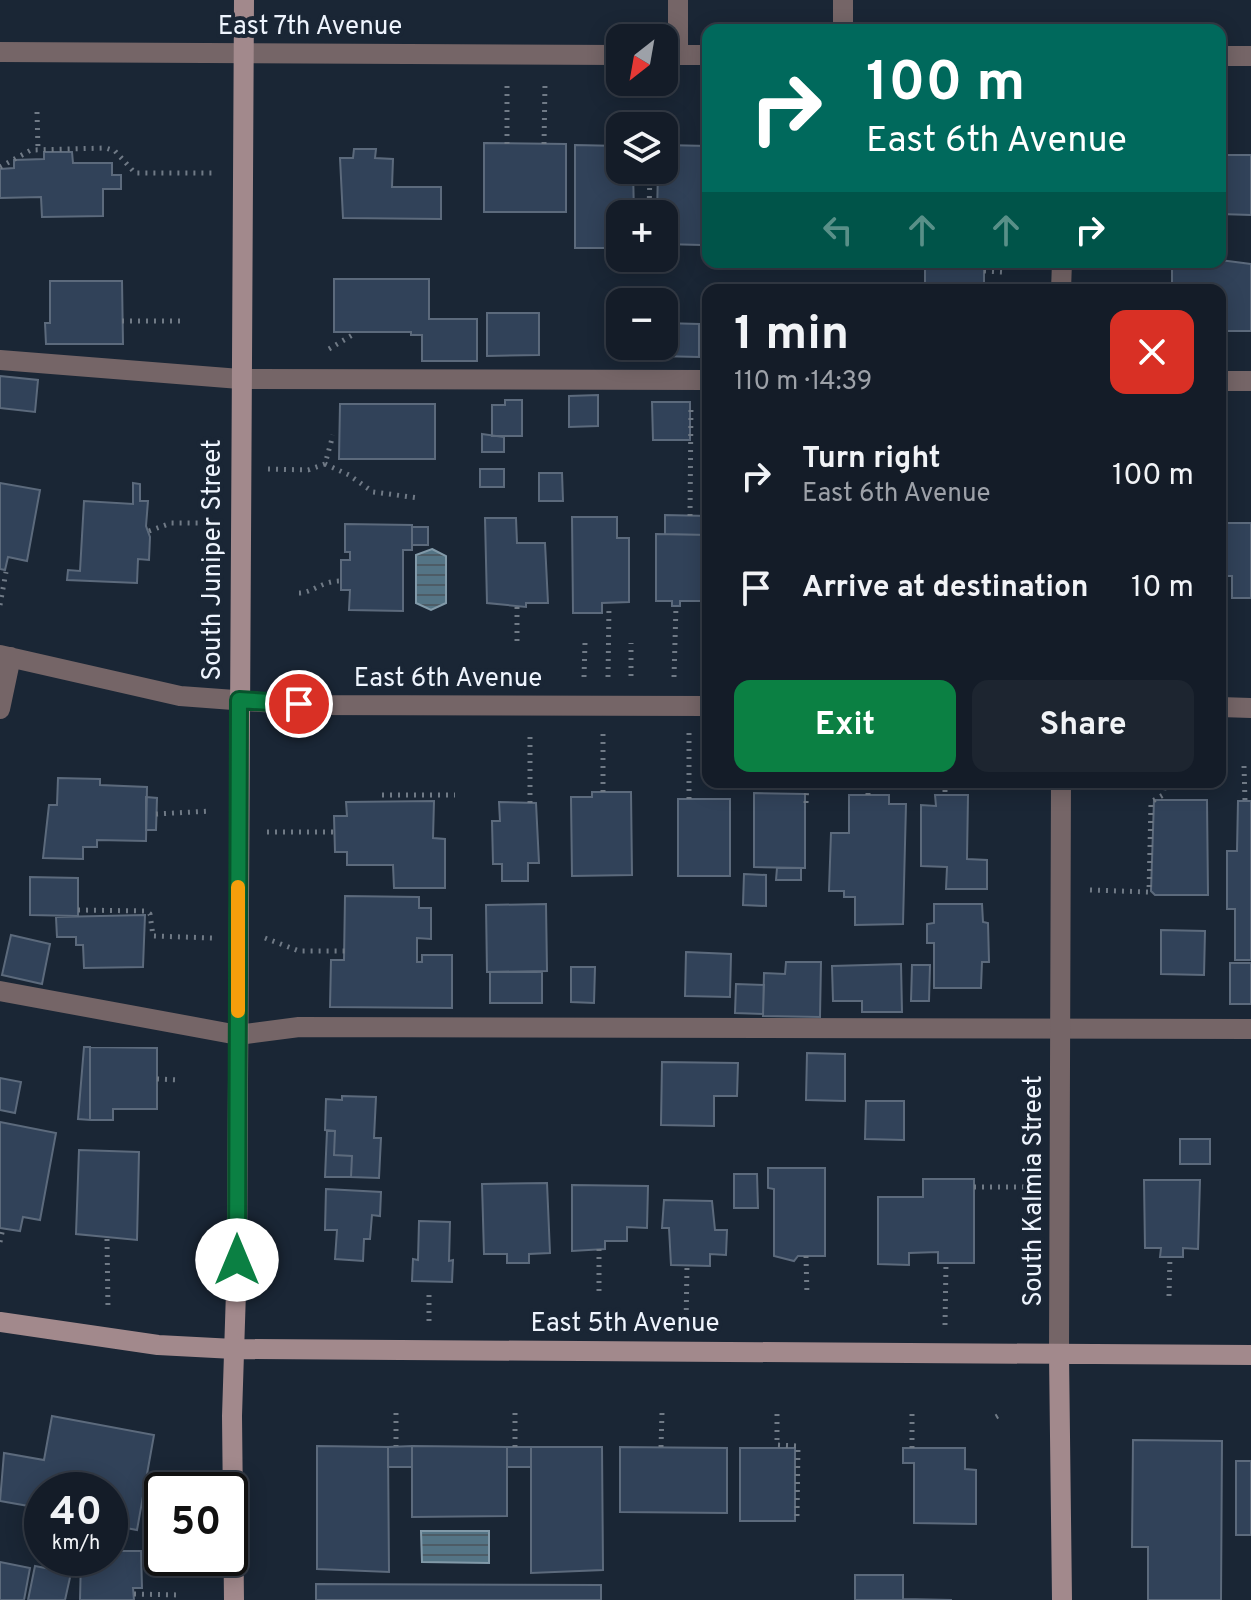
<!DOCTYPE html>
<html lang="en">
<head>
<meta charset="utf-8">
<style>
  body { margin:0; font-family:Overpass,sans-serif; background:#1d2530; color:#f1f3f6; height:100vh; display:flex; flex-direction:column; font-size:30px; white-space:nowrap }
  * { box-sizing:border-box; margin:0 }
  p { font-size:26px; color:#9da1a8 }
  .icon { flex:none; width:44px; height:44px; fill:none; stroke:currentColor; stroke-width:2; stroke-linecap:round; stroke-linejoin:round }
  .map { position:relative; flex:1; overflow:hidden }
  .side { position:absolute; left:702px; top:284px; width:524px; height:504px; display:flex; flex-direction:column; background:#141c28; border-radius:16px; box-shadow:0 4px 20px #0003,0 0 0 2px #333a45 }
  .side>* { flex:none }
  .hud { position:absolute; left:702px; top:24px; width:524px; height:244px; border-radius:16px; box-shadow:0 4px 20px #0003,0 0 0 2px #333a45; background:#00695c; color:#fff; overflow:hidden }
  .needle { width:52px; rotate:211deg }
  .fabs { position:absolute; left:606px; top:24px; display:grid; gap:16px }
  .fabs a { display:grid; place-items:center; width:72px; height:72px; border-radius:16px; background:#141c28; box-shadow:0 4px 20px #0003,0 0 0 2px #333a45; font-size:40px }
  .speed { position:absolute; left:24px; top:1472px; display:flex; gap:16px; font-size:40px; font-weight:700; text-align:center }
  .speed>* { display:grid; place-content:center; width:104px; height:104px; border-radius:50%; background:#141c28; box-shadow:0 4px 20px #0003,0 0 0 2px #333a45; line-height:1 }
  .speed small { font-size:20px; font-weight:400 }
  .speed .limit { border:4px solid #111; border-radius:12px; background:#fff; color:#111 }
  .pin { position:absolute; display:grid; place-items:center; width:68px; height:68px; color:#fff; margin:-34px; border:4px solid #fff; border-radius:50%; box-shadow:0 2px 8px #0007 }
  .me { position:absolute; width:88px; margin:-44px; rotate:0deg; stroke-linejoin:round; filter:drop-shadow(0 0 6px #0008) }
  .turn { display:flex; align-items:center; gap:28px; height:168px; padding:0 32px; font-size:36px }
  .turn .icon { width:104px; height:104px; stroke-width:2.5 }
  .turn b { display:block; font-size:56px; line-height:68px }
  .lanes { display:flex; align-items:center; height:76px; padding:0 32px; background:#0003; justify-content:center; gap:40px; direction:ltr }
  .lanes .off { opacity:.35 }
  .round { display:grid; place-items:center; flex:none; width:84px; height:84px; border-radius:16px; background:#1d2530 }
  .summary { display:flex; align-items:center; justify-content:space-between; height:136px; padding:0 32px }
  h1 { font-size:48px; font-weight:700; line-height:60px }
  .primary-button { display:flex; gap:16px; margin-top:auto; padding:16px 32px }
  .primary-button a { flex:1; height:92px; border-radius:16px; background:#0b8043; color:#fff; font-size:32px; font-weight:700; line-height:92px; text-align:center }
  .primary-button a+a { background:#1d2530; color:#f1f3f6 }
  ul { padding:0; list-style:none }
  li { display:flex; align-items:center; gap:24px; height:112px; padding:0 32px }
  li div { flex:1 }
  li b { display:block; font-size:30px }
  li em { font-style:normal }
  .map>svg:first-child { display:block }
  .water { fill:url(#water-rules); stroke:#829aa9; stroke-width:2 }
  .building { fill:#314259; stroke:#5c6a7c; stroke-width:2 }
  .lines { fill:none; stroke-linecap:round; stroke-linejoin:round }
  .path { stroke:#707a86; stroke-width:5; stroke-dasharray:2 6; stroke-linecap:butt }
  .lane { stroke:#756567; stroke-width:20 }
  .street { stroke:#756567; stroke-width:20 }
  .secondary { stroke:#a2898c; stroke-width:20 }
  .route-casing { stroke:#07532c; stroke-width:20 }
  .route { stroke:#0b8043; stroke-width:14 }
  .slow { stroke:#f59e0b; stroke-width:14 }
  .labels { text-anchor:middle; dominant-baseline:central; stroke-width:8; stroke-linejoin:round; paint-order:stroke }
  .street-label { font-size:26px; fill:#eef4fd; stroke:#1a2635 }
</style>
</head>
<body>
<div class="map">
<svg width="1251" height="1600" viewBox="0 0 1251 1600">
  <defs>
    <pattern id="water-rules" width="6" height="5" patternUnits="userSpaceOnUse" patternTransform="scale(2)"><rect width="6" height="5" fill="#547485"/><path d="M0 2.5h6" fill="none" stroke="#4d5c66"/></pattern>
  </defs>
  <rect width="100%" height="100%" fill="#1a2635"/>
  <!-- water -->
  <path class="water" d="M432,549L446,556V603L431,610L416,603V555Z
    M421,1531H489V1563L422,1562Z"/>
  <!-- building -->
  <path class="building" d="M484,143L566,144V212H484Z
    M575,145L620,146V170H633L634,214H620V248H575Z
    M664,145L708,146V197L701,196V245L664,244V214H657L658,170H664Z
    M354,149H376L375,158L393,159L392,187H441V219L343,218L340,158H353Z
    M44,152H72L73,163H112V175H121V189H103V216L42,217L41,197L0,198V169L14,168V160L44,159Z
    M1220,155H1251V215L1220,214Z
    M1220,260L1251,264V331H1220V290H1172V268H1212V262Z
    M925,262H984V290H925Z
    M334,279H429V319H477V361H422V335H411V332H334Z
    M50,281H122L123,344H46L45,323H50Z
    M487,313H539V355L487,356Z
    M664,323L699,324V357L658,356V346H664Z
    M0,376L38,380L35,412L0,408Z
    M598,395V426L569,427V396Z
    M505,400H522V436H492V405H505Z
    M652,402H690V440H653Z
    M340,404H435V459H339Z
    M482,434L504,437V452H482Z
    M480,469H504V487H480Z
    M539,473H562L563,501H539Z
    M0,483L40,490L27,561L8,557L5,570L0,569Z
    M133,483L140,484V501H148L146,526L150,537L149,560L138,559L137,583L67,580L68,570L80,571L84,501L133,504Z
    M665,515L708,516V535L665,534Z
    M572,517H617V538H629V602L602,603V613H573Z
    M485,518H516L517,543H545L548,603H526V607L487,603Z
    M1224,523H1251V598H1232V576H1224Z
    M345,524L412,525V550H403V611L349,610L350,590H341V560H350V552H345Z
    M412,527H428V545H412Z
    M656,534L708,535V606L707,601H680V606H672V601H656Z
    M58,778L100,779V785L147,787L146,841L97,840V847H83V859L43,858L49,805H57Z
    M592,792H631L632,875L572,876L571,797H592Z
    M754,793L805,794V868L754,867Z
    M849,795H889V804H906L903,924L855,925V897H844V891H829L831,833H849Z
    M935,795H968L967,859L987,860V889H946L947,867L921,866V805L936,806Z
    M146,797L157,798L156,830H146Z
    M678,799H730V876H678Z
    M1154,800H1207L1208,895H1155L1151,891Z
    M434,801L433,838L445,839V888H394L393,865H347V852H335L334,816H347L346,802Z
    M1238,801H1251V960H1235V909H1227V851H1237Z
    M499,802L536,803L539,863H528V881H502V864H493L492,821H500Z
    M777,868H801V880H776Z
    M744,874L766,875V906L743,905Z
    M30,877L78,878V916L30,915Z
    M345,896L419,897V908H431V939L417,938V962H422V955H452V1008L330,1007L331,960H344Z
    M546,904L547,971L487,972L486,905Z
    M934,904H982L983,922L988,923L989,962H982L981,988H934V943H927V924L934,923Z
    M145,915L143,967L84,968L83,945H76V937H57L56,917Z
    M1161,930L1205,931L1204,975L1161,974Z
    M11,935L50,944L42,984L2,975Z
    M686,952L731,954L730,997L685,996Z
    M786,962H821L820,1017L763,1016L764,973L785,974Z
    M1230,963H1251V1004H1230Z
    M901,964L902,1012H862V1001H833L832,966Z
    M912,965H930L929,1001H911Z
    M571,967H595L594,1003L571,1002Z
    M490,972H542V1003H490Z
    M736,984L764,985L763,1014L735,1013Z
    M84,1047H90V1120L78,1119Z
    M90,1047L157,1048V1109H113V1120H90Z
    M807,1053L845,1054V1101L806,1100Z
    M662,1062L738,1063L737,1096H714V1126L661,1125Z
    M0,1078L21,1082L15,1113L0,1110Z
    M342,1096L376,1097L374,1138H381L379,1178L351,1177L352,1156L334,1155L335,1131L325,1130L326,1099L342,1100Z
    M866,1101H904V1140L865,1139Z
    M0,1122L56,1133L40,1220L23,1217L20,1231L0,1228Z
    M327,1131H335L334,1155L352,1156L351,1177H325Z
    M1180,1139H1210V1164H1180Z
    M79,1150L139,1152L137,1240L76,1234Z
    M768,1168H825V1256H798L794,1261L774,1256V1189L768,1188Z
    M734,1174H757L758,1208H734Z
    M923,1179H974V1263H938V1252L909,1253V1265L878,1264V1197H923Z
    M1144,1180H1200L1198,1249L1183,1248V1257H1160L1161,1248H1145Z
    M547,1183L550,1253L529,1254V1263H507V1254H484L482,1184Z
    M572,1185L648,1186L647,1228L627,1227V1241H605V1249L572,1251Z
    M326,1189L381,1192L380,1216L372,1215L370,1239H364L363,1261L335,1259L337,1230H325Z
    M664,1200L712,1201L715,1230H727L726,1255L710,1254V1266L671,1265L669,1228H662Z
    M419,1221L450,1222L449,1261L453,1260L452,1282L412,1281L413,1259L418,1260Z
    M52,1416L154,1435L137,1530L110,1525V1490H42L40,1508L0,1501L4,1453L44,1460Z
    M1133,1440L1222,1441L1221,1600H1148V1547H1132Z
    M317,1446L388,1447L389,1572L317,1569Z
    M412,1446L507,1447V1516L412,1517Z
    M412,1446V1467H388V1447Z
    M507,1447H531V1467H507Z
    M531,1447H602L603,1570L531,1573Z
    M620,1447L727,1448V1513L620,1512Z
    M740,1448H795V1521H740Z
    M903,1448H965V1469L976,1470V1524L914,1523V1463H903Z
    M1236,1461H1251V1535H1236Z
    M110,1551H141L142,1588H133L134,1600H80L81,1558H110Z
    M0,1562L30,1568L24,1600H0Z
    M35,1566L71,1573L65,1600H28Z
    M855,1575H903V1599L952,1600H855Z
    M316,1584L601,1585V1600H316Z"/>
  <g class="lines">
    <!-- path -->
    <path class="path" d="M37,112L38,149
      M650,126V114
      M507,144V83
      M544,144L545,83
      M0,167L31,150L106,148L115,151L135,173H216
      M633,174H650
      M634,202H650
      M649,214L650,170
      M984,271L1002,272
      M984,288H1002
      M122,321H182
      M329,349L354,334
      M325,464L349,475L373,492L419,498
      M268,469L308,470L325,464L333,435
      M690,516L691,405
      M149,531L171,523H214
      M299,593C312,593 322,581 340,581
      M0,605L6,572
      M517,607V643
      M631,676V643
      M584,677L585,643
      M608,677L609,606
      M674,677L676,606
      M1244,766L1245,801
      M945,782V795
      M603,792V734
      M382,795H455
      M868,795V782
      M689,799V732
      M530,803V732
      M806,803L807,782
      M156,814L211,811
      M267,832H334
      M1090,890L1149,892L1151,802L1163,795L1165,782
      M78,910L145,911L150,914L153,936L213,938
      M265,938L299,951H345
      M157,1079L179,1080
      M974,1187H1031
      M107,1239L108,1309
      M0,1242L3,1228
      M599,1249V1294
      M806,1256L807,1296
      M1169,1296L1170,1257
      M429,1321V1293
      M945,1325L946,1263
      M686,1326L687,1266
      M396,1413V1446
      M515,1413V1447
      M777,1414V1445L798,1446L797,1517
      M912,1414V1448
      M996,1417L1001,1414
      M661,1447L662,1413
      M134,1594L181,1595"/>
    <!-- lane -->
    <path class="lane" d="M843,0V30
      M0,360L240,379L708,380
      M1220,381H1251
      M0,991L238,1035L299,1027L1251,1029"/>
    <!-- street -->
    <path class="street" d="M0,52L620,55
      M664,55H708
      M678,55V0
      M1220,56H1251
      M1061,290L1062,262
      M0,655L180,696L302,705L708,706
      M1220,707L1251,708
      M0,709L11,657
      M1059,1354L1061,782"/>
    <!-- secondary -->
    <path class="secondary" d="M0,1322L158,1345L234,1349L1251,1355
      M1059,1354L1062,1600
      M234,1600L232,1416L237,1260L244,0"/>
  </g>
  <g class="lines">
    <defs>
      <path id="route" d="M237,1260L239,700L299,704"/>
    </defs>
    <!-- route casing -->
    <use href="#route" class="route-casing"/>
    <!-- route -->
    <use href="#route" class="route"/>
    <!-- slow -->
    <path class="slow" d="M238,1011V887"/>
  </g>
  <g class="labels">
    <!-- street labels -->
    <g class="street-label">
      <text x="310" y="27">East 7th Avenue</text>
      <text transform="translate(213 560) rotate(-90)">South Juniper Street</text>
      <text x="448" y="679">East 6th Avenue</text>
      <text transform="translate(1034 1191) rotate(-90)">South Kalmia Street</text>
      <text x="625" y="1324">East 5th Avenue</text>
    </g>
  </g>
</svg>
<div class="fabs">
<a><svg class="needle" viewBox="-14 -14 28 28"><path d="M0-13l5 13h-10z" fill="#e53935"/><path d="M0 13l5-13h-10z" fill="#9da1a8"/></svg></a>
<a><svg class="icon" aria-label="layers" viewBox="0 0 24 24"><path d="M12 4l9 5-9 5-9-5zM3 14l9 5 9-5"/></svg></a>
<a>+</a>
<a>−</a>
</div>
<div class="speed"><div>40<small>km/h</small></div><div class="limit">50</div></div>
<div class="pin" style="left:299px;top:704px;background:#d93025"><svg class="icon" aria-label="arrive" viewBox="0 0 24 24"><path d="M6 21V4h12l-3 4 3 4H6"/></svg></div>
<svg class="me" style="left:237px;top:1260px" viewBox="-20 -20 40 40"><circle r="19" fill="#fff"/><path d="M0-13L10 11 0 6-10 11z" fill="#0b8043"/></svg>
<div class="hud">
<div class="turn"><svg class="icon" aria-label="right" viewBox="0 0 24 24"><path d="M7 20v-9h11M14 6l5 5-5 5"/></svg><div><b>100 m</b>East 6th Avenue</div></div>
<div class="lanes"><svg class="icon off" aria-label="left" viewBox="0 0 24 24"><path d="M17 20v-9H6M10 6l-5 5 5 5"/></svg><svg class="icon off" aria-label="ahead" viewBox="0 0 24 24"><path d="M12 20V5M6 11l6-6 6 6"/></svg><svg class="icon off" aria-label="ahead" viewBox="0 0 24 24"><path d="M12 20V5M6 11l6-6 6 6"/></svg><svg class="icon" aria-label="right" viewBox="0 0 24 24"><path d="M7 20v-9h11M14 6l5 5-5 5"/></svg></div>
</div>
<section class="side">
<div class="summary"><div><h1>1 min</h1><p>110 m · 14:39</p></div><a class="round" style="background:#d93025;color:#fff"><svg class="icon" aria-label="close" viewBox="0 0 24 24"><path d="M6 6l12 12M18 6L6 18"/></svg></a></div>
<ul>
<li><svg class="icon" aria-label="right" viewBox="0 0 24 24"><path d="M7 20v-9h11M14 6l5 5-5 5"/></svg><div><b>Turn right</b><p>East 6th Avenue</p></div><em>100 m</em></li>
<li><svg class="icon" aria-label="arrive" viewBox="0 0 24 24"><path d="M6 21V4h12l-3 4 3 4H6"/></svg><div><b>Arrive at destination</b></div><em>10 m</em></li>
</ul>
<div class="primary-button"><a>Exit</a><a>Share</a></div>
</section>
</div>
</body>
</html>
